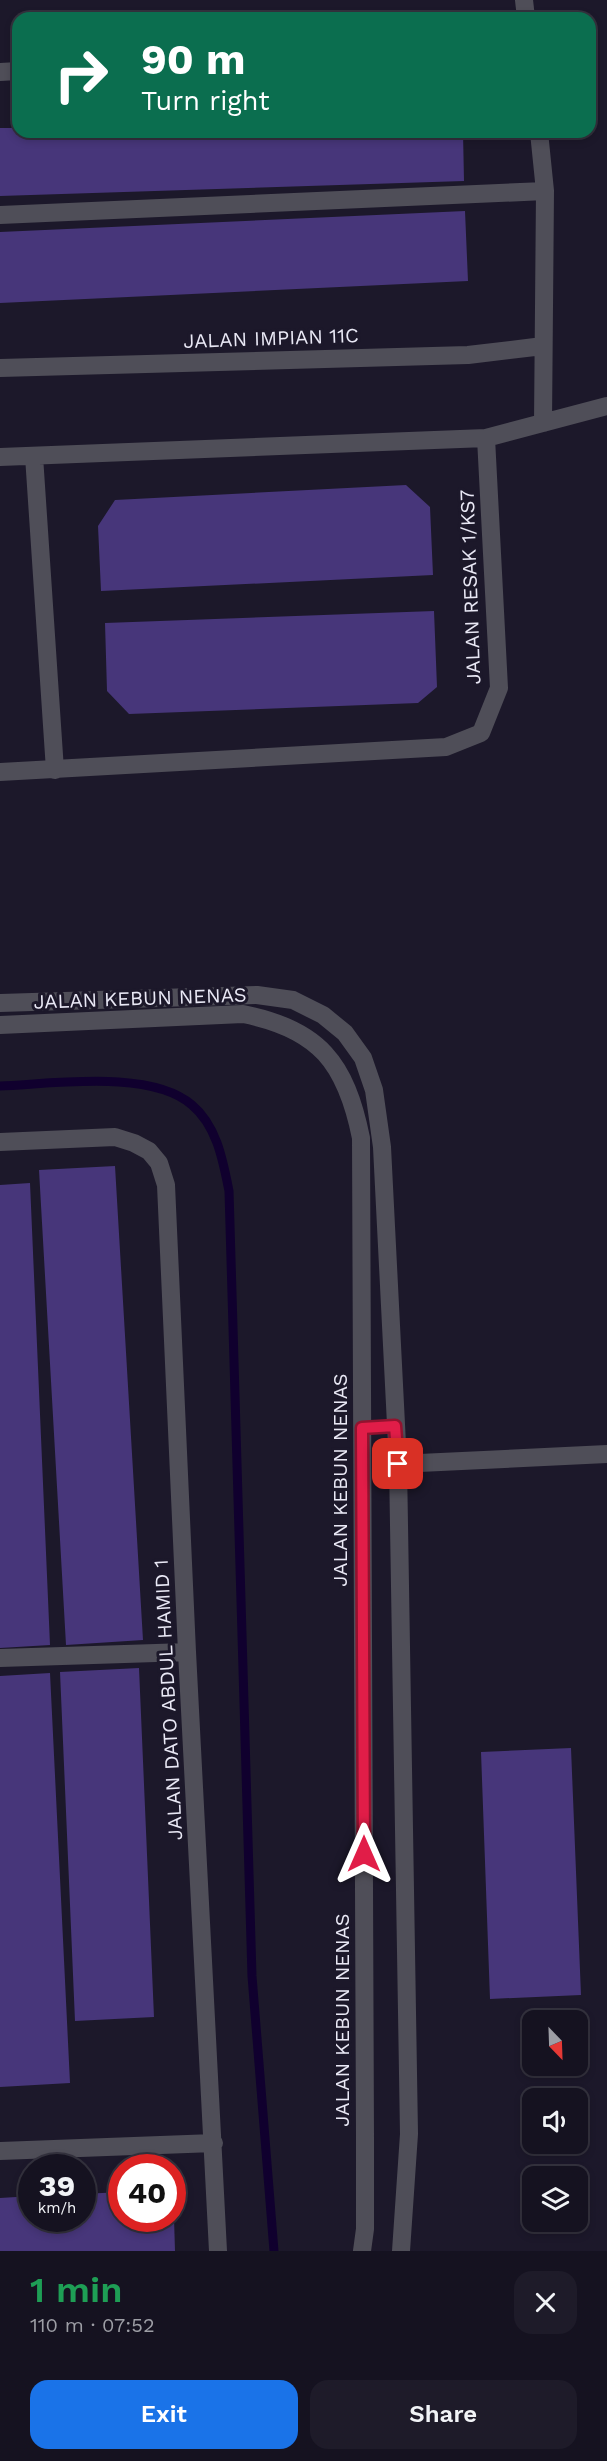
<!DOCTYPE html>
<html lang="en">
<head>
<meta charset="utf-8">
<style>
  body { margin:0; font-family:"Work Sans",sans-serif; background:#1e1b29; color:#f1f3f6; height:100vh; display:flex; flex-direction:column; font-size:22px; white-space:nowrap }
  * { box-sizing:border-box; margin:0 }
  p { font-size:20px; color:#9d9ea5 }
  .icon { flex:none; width:33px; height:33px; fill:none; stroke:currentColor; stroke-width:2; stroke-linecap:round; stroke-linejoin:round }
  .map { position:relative; height:2251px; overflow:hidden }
  .drawer { display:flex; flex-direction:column; background:#151220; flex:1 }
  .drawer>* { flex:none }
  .hud { position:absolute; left:12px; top:12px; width:584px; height:126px; border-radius:18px; box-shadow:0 3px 9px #0003,0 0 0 2px #34323e; background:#0b6e4f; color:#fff; overflow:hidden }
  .needle { width:39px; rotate:157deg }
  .tools { position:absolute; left:522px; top:2010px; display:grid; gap:12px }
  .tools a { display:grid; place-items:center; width:66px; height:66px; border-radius:12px; background:#151220; box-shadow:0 3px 9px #0003,0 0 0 2px #34323e; font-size:30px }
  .speed { position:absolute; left:18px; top:2154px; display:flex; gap:12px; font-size:30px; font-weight:700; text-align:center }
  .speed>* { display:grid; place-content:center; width:78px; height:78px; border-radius:50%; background:#151220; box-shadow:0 3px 9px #0003,0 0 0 2px #34323e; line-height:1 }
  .speed small { font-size:15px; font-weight:400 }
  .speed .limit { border:9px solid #d22; background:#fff; color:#111 }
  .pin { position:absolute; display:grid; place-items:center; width:51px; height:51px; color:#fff; margin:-26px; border-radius:12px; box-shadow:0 3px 9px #0006 }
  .me { position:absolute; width:66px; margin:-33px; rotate:0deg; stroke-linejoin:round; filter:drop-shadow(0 0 4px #0008) }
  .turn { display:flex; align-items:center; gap:21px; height:126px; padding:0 30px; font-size:27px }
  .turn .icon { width:78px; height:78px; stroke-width:2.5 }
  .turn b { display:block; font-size:42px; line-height:51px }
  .round { display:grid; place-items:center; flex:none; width:63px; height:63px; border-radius:18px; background:#1e1b29 }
  .overview { display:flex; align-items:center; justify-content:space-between; height:102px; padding:0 30px }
  h1 { font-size:36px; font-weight:600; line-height:45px; color:#1e9e55 }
  .action { display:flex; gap:12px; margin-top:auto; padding:12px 30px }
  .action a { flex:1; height:69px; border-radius:18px; background:#1a73e8; color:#fff; font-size:24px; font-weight:600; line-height:69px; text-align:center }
  .action a+a { background:#1e1b29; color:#f1f3f6 }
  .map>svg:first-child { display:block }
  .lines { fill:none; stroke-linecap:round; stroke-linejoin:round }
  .stream { stroke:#10002e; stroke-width:9 }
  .building { fill:#47367a }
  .minor { stroke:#4f4e58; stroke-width:18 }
  .route-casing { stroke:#92132f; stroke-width:15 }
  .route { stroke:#e11d48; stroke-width:10 }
  .labels { text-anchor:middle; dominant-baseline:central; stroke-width:6; stroke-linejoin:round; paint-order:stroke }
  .street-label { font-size:20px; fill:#e9e8f5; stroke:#1c182a }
</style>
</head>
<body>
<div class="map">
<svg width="607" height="2251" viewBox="0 0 607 2251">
  <rect width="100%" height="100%" fill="#1c182a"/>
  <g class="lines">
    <!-- stream -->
    <path class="stream" d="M0,1086C52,1084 151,1069 192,1105C217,1126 223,1161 229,1191L252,1976L274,2251"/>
  </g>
  <!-- building -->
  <path class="building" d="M0,128H18V132H463L464,181L0,196Z
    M465,211L468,281L0,303V232Z
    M406,485L430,507L433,575L101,591L98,526L115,500Z
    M434,611L437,687L418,703L129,714L107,691L105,623Z
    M115,1166L143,1640L66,1645L39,1170Z
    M30,1183L50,1645L0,1648V1185Z
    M139,1668L154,2017L75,2021L60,1672Z
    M50,1673L70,2083L0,2087V1676Z
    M571,1748L581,1995L490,1999L481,1752Z
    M122,2192V2218H174L175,2251H0V2198L32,2196V2218H82V2194Z"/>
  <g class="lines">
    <!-- minor -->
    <path class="minor" d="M524,0L526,18
      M0,72L18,71
      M539,132L545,191L543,423
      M0,215L545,191
      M0,368L468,355L543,346
      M486,438L607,406
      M34,456L55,770
      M0,457L486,438L499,688L481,733L446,747L0,772
      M0,1003L257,995L293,1000L323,1015L345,1033L363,1058L374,1090L382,1147L398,1464L409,2134L401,2251
      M0,1025L243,1014C319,1029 346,1063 361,1138L365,2137V2229L362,2251
      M0,1142L115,1137L134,1143L149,1151L159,1163L166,1185L187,1652L218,2251
      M398,1464L607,1454
      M0,1658L187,1652
      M0,2151L214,2143"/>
  </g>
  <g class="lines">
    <defs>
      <path id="route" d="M364,1854L362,1428L395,1426L398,1464"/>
    </defs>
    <!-- route casing -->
    <use href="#route" class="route-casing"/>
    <!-- route -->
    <use href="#route" class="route"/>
  </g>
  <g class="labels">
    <!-- street labels -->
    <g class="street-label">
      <text transform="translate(271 338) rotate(-2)">JALAN IMPIAN 11C</text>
      <text transform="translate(470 587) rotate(-92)">JALAN RESAK 1/KS7</text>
      <text transform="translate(140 998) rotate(-2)">JALAN KEBUN NENAS</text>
      <text transform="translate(340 1480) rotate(-90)">JALAN KEBUN NENAS</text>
      <text transform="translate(168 1700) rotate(-93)">JALAN DATO ABDUL HAMID 1</text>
      <text transform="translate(342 2020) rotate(-90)">JALAN KEBUN NENAS</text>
    </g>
  </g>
</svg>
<div class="tools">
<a><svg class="needle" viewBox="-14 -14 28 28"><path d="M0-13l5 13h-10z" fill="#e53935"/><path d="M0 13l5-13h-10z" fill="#9d9ea5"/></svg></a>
<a><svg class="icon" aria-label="sound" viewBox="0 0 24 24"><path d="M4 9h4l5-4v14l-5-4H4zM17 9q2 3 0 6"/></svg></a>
<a><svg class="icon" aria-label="layers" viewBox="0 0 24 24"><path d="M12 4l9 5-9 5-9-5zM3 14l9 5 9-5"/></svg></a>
</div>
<div class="speed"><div>39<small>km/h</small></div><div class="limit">40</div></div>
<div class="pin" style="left:398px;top:1464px;background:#d93025"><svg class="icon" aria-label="arrive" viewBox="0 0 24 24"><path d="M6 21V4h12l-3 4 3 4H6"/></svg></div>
<svg class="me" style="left:364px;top:1854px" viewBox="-20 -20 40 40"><path d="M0-17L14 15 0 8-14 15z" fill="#e11d48" stroke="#fff" stroke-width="4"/></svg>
<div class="hud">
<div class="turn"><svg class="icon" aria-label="right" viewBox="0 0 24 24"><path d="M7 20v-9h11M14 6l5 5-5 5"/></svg><div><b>90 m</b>Turn right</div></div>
</div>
</div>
<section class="drawer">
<div class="overview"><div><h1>1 min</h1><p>110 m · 07:52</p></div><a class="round"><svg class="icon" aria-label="close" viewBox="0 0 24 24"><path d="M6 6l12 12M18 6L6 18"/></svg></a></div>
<div class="action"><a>Exit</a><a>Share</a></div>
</section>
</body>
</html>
